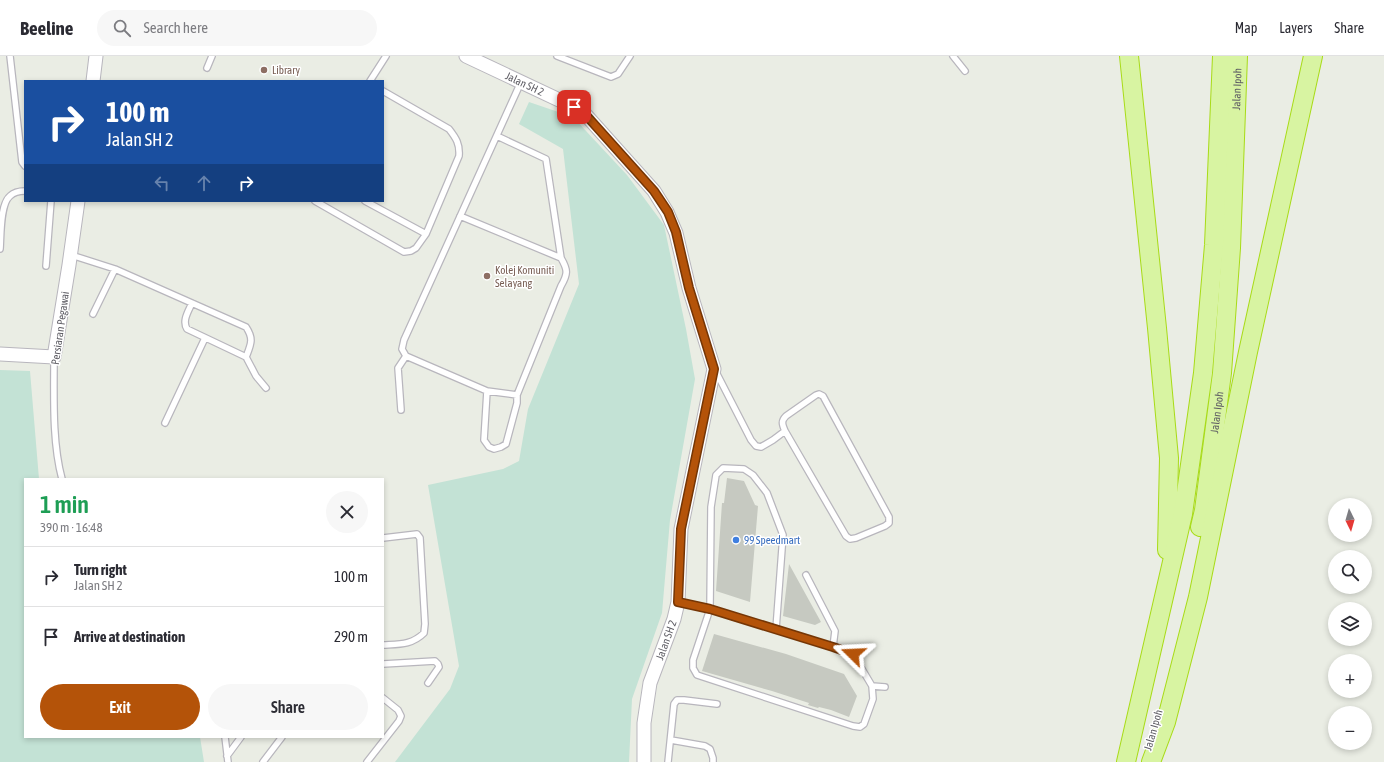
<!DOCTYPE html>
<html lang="en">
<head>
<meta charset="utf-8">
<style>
  body { margin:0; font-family:"Asap Condensed",sans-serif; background:#f7f7f7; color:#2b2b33; height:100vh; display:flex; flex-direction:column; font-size:15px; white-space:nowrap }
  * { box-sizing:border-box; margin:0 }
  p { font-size:13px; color:#7c7c81 }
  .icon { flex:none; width:22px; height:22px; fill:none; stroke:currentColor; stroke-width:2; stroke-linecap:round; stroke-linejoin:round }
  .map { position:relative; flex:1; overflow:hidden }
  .side { position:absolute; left:24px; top:422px; width:360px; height:260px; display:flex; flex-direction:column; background:#fff; border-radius:0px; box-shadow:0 2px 6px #0003 }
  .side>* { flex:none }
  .guide { position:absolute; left:24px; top:24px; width:360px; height:122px; border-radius:0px; box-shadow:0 2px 6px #0003; background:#1a4fa0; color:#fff; overflow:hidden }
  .needle { width:26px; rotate:175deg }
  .tools { position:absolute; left:1328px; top:442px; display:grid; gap:8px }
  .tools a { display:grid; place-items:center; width:44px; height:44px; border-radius:50%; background:#fff; box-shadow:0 2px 6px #0003; font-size:20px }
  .pin { position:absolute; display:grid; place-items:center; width:34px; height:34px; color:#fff; margin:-17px; border-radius:8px; box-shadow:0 2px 6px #0006 }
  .me { position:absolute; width:44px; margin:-22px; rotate:291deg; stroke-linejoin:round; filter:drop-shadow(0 0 3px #0008) }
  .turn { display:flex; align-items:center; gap:14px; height:84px; padding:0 16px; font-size:18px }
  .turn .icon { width:52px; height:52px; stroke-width:2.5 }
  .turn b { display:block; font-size:28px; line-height:34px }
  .lanes { display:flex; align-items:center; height:38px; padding:0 16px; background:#0003; justify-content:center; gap:20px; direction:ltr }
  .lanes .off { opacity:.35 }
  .round { display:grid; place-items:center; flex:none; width:42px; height:42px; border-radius:21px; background:#f7f7f7 }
  .head { display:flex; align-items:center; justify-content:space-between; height:68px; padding:0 16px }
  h1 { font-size:24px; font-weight:600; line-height:30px; color:#1e9e55 }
  .primary-button { display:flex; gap:8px; margin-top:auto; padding:8px 16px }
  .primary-button a { flex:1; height:46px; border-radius:24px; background:#b45309; color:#fff; font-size:16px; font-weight:600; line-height:46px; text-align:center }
  .primary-button a+a { background:#f7f7f7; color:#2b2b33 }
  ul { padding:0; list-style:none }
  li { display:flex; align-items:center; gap:12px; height:60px; padding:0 16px; border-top:1px solid #e1e1e2 }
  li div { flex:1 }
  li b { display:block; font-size:15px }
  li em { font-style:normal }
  header { display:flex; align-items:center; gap:24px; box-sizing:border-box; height:56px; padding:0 20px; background:#fff; border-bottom:1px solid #e1e1e2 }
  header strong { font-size:19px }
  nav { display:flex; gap:22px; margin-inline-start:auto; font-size:14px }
  .search { width:280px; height:36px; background:#f7f7f7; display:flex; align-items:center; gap:10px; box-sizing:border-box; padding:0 14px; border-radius:22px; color:#7c7c81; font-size:15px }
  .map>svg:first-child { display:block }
  .green { fill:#c3e2d5 }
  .building { fill:#c6c9c1 }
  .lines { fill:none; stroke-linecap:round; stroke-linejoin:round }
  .service-casing { stroke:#b8b6bd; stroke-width:8 }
  .tertiary-casing { stroke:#b8b6bd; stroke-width:15 }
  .trunk-casing { stroke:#a8db17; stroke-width:20 }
  .service { stroke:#fff; stroke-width:5.5 }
  .tertiary { stroke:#fff; stroke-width:13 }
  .trunk { stroke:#d8f4a2; stroke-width:18 }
  .route-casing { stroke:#753606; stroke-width:10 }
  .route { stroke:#b45309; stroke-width:7 }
  .education-dot { fill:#8d6e63; stroke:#fff; stroke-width:1.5 }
  .shop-dot { fill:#3f7fe0; stroke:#fff; stroke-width:1.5 }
  .labels { text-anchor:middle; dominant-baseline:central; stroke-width:3; stroke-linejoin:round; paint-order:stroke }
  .education-label { font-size:11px; fill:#785e54; stroke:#fff; text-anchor:start }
  .street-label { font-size:11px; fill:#5d5c63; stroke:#fff }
  .shop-label { font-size:11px; fill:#366cbe; stroke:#fff; text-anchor:start }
</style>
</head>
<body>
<header>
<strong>Beeline</strong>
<div class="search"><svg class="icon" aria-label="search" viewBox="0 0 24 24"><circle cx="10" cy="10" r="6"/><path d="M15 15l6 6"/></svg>Search here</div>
<nav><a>Map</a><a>Layers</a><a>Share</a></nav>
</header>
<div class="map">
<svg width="1384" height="706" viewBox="0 0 1384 706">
  <rect width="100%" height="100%" fill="#eaede4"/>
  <!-- green -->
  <path class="green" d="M529,46L573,61L627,119L664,169L686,273L695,323L670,464L662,557L632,643L629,706H395L450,633L459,610L428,429L503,413L519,405L528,353L579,228L563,93L519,68Z
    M0,314L30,315L39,423H25V681H200L204,706H0Z"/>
  <!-- building -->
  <path class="building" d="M727,422L744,425L755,449L758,450L750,546L716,535L722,447H724Z
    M789,508L821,566L815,569L783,560Z
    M714,578L786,598L844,618L857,640L849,661L831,654L819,651L818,652L808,649L809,647L772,635L702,615Z"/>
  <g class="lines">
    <defs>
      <path id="service" d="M10,0L22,106L25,110
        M557,0L611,21L618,18L630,0
        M953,0L965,15
        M207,12L212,0
        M370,25L386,0
        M315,145L404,196L411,195L416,192L426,178L459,100C460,88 456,82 449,73L383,35
        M365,145L426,178
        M460,160L561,202
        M0,193C1,180 0,148 10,140C14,136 20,135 25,135
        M71,199L115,213L246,271C254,283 251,288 246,301
        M46,210L51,145
        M192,247C188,256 182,265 187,273L246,301L256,320L266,332
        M93,258L115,213
        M54,301C54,340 52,386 62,423
        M716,316L751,384L756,390L761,391L773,384L785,375C782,368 781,365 786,360L816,339L819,338L823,340L889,461V467L885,470L856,482L850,483L846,480L785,375
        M487,335L484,384L489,391L494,393L501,391L506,388L517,347V339L561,230C568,218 568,214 561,202L546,103L497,80
        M517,339L487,335L406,300L402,293L404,284L521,26
        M401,354L398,312L406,300
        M165,367L205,282
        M383,482L417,478L420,482L425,568L424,577C412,589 399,588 383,589
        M806,519L835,575L833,591
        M678,546L710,553L833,591L853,598L872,630L873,643L864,668L860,671L853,670L697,619L693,612V604L710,553L711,451L716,419L723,412L744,413L753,419L767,437L783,479L776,573
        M383,608L435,605L438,608L439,611L428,627
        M872,630L885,631
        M225,681L228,706
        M671,684L705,690L710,693L713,702V706
        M227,700L241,681
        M263,706L282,681
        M367,706L399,665L401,660L398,654L383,642
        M668,706L674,648L677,644H684L717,648"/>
      <g id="tertiary">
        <path id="s1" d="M466,0L574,51L585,58L654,135L667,156L676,177L689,232L714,313L681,473L678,546L674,563L650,627L644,667V706"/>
        <path d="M93,25L96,0"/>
        <path d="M0,298L54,301L69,209L78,145"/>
      </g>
      <g id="trunk">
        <path d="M1129,0L1157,272L1169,402L1167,494"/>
        <path id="s2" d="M1200,471L1204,454L1222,317L1231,192L1238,0"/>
        <path d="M1126,706L1183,458L1203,317L1214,189L1222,0"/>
        <path d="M1151,706L1166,666L1198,541L1248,296L1313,0"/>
      </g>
    </defs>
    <!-- service casing -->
    <use href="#service" class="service-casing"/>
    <!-- tertiary casing -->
    <use href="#tertiary" class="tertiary-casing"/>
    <!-- trunk casing -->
    <use href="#trunk" class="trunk-casing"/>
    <!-- service -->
    <use href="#service" class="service"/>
    <!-- tertiary -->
    <use href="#tertiary" class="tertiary"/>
    <!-- trunk -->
    <use href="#trunk" class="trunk"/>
  </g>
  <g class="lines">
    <defs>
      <path id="route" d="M574,51L585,58L654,135L668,156L676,176L689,232L714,313L681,473L678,546L710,553L833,591L853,598"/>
    </defs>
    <!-- route casing -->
    <use href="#route" class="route-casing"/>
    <!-- route -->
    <use href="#route" class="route"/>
  </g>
  <!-- markers -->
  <g class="education-dot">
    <circle cx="264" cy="14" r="4"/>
    <circle cx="487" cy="220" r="4"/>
  </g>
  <circle class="shop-dot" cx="736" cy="484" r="4"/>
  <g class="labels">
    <!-- education labels -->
    <g class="education-label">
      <text x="272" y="14">Library</text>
      <text x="495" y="214">Kolej Komuniti<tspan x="495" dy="13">Selayang</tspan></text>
    </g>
    <!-- street labels -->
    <g class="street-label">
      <text stroke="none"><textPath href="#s1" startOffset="65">Jalan SH 2</textPath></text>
      <text stroke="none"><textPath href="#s2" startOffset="440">Jalan Ipoh</textPath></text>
      <text transform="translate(60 272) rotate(-82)">Persiaran Pegawai</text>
      <text stroke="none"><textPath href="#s2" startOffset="116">Jalan Ipoh</textPath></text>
      <text transform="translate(666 584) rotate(-70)">Jalan SH 2</text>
      <text transform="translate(1153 674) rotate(-74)">Jalan Ipoh</text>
    </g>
    <!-- shop labels -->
    <g class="shop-label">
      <text x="744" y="484">99 Speedmart</text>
    </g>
  </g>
</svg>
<div class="tools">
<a><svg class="needle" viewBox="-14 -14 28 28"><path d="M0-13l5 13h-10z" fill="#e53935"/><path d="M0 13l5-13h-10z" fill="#7c7c81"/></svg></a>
<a><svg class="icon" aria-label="search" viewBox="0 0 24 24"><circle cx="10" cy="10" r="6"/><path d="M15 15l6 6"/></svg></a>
<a><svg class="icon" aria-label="layers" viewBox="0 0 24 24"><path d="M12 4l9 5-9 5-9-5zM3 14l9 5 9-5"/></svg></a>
<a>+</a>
<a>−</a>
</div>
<div class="pin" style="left:574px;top:51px;background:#d93025"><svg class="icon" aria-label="arrive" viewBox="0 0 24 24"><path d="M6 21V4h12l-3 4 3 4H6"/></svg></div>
<svg class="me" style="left:853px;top:598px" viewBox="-20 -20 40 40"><path d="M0-17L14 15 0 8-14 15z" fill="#b45309" stroke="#fff" stroke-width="4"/></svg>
<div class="guide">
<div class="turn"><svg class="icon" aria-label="right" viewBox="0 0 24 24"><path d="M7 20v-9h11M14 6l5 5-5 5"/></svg><div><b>100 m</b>Jalan SH 2</div></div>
<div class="lanes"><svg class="icon off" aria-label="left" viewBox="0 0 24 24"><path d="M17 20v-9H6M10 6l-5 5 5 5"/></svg><svg class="icon off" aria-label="ahead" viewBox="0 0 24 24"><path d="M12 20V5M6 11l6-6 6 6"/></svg><svg class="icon" aria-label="right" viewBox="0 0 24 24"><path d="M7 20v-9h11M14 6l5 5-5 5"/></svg></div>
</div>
<section class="side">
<div class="head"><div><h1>1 min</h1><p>390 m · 16:48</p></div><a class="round"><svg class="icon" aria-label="close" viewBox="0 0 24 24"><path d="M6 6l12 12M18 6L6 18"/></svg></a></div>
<ul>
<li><svg class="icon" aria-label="right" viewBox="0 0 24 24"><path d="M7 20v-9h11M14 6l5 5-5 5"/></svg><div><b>Turn right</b><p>Jalan SH 2</p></div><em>100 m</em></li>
<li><svg class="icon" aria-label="arrive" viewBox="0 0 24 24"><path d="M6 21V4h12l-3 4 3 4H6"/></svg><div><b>Arrive at destination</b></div><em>290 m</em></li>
</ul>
<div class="primary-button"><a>Exit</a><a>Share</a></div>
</section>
</div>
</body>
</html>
